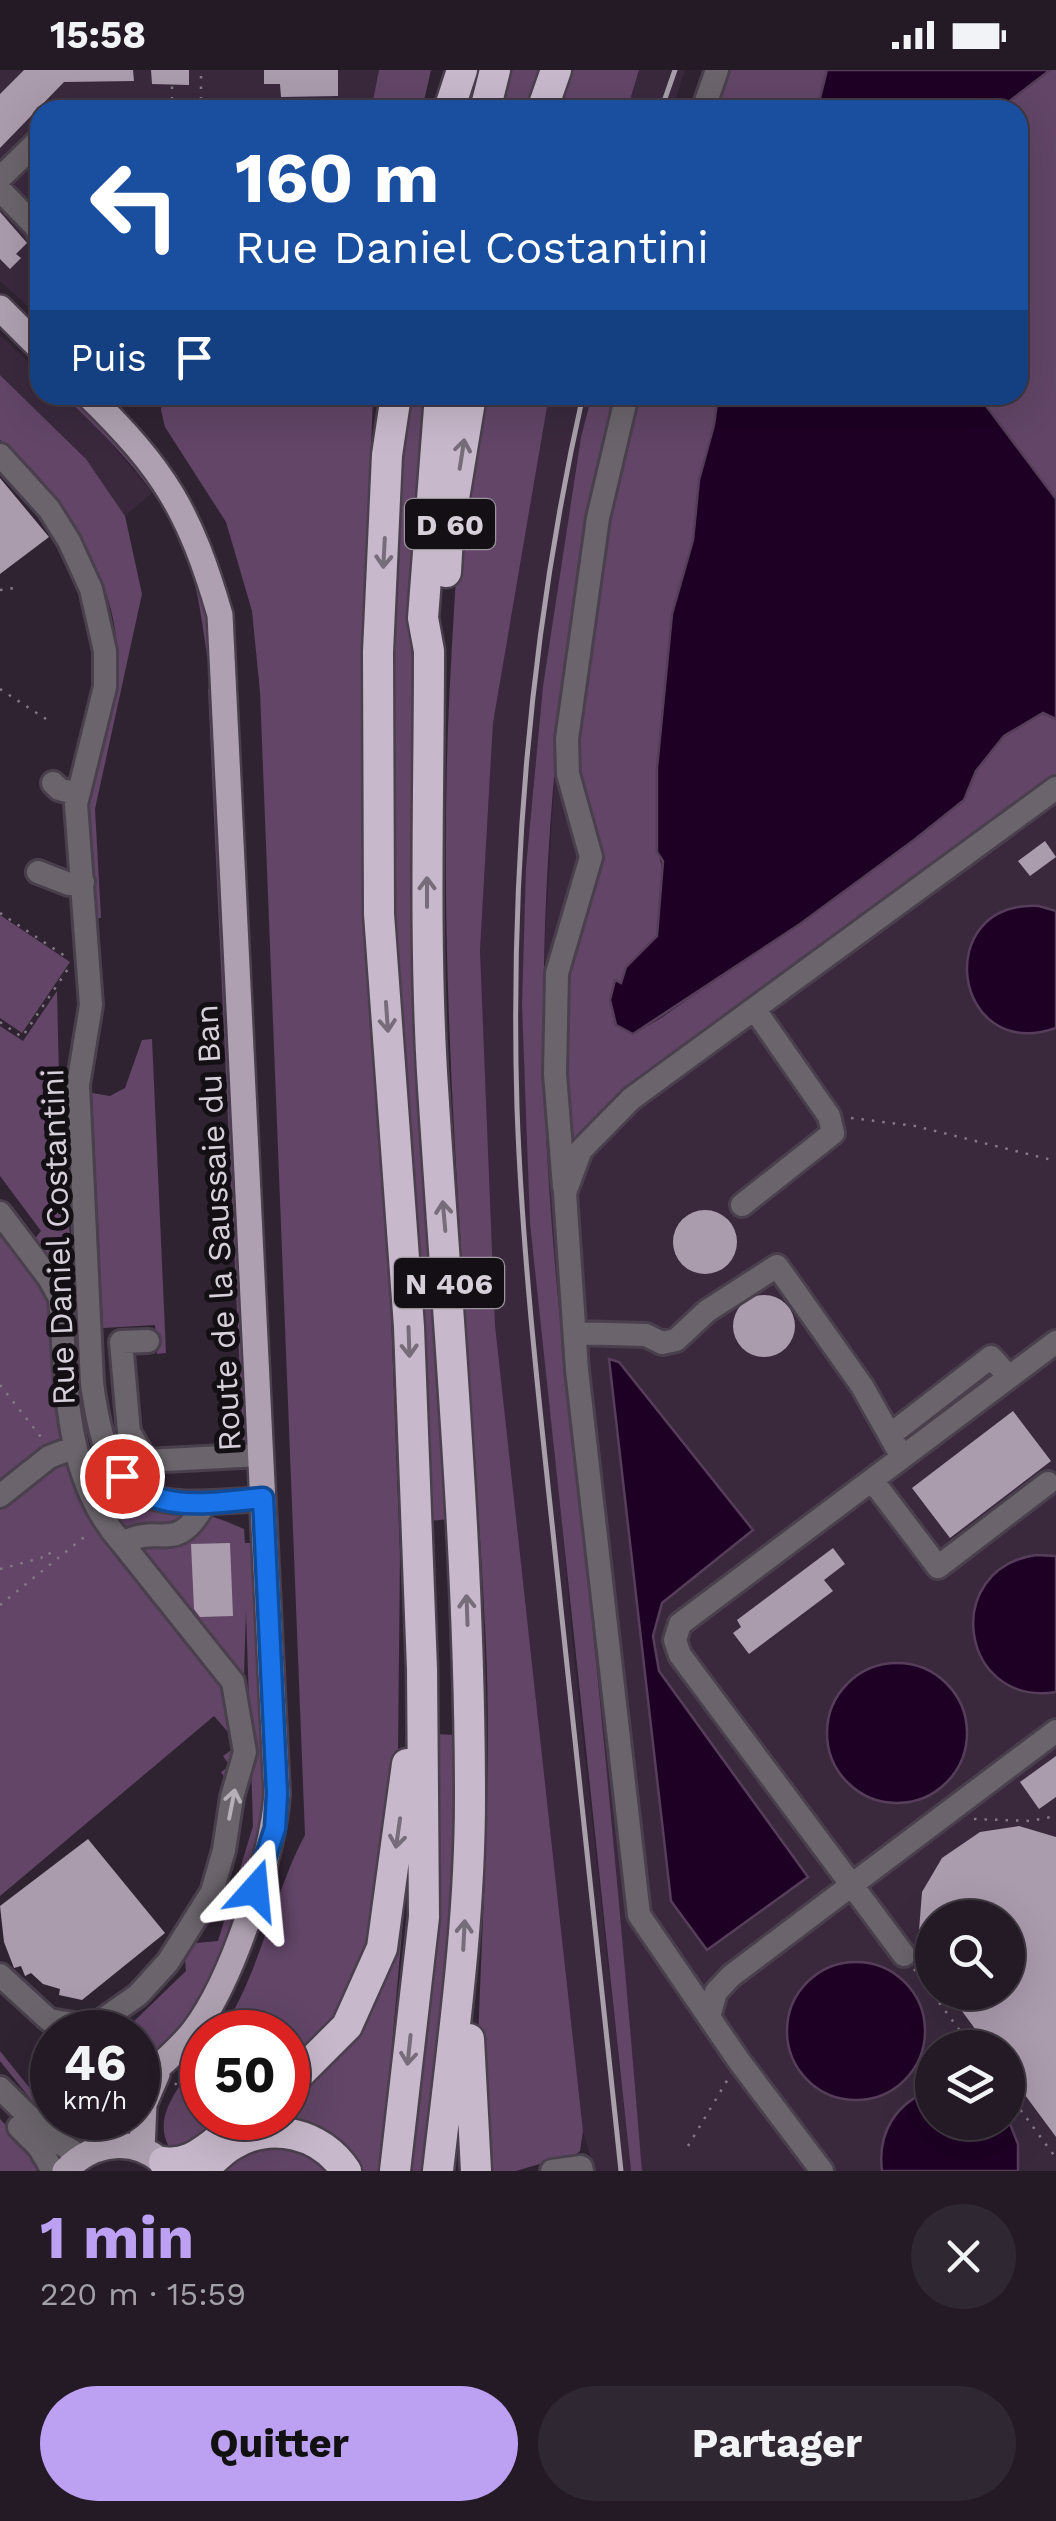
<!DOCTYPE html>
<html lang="fr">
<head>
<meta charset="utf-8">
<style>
  body { margin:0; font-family:"Work Sans",sans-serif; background:#2f2732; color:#f1f3f6; height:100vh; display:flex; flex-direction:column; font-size:38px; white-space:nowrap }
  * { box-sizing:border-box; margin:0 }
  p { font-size:32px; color:#a3a1a7 }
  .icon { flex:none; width:55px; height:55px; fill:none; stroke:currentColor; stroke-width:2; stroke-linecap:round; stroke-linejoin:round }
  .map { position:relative; height:2101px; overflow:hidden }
  .sheet { display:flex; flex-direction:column; background:#231a25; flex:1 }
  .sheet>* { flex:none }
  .hud { position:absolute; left:30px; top:30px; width:998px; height:305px; border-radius:30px; box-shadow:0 10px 40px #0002,0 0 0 2px #403842; background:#1a4fa0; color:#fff; overflow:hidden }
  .controls { position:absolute; left:915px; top:1830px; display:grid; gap:20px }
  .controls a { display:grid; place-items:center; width:110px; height:110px; border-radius:50%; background:#231a25; box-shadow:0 10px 40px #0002,0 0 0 2px #403842; font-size:50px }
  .speed { position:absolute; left:30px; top:1940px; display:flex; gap:20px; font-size:50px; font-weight:700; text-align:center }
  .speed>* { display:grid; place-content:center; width:130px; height:130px; border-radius:50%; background:#231a25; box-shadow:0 10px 40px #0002,0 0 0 2px #403842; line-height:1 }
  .speed small { font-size:25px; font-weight:400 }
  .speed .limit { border:15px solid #d22; background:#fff; color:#111 }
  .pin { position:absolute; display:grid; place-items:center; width:85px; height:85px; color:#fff; margin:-42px; border:5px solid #fff; border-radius:50%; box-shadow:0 2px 10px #0007 }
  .me { position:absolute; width:110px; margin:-55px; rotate:18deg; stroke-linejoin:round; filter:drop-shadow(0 0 8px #0008) }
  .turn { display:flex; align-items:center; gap:35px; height:210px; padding:0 40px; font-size:45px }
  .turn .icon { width:130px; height:130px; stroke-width:2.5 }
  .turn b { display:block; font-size:70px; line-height:85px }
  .then { display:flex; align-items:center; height:95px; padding:0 40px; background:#0003; gap:20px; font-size:38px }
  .round { display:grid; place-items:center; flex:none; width:105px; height:105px; border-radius:52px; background:#2f2732 }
  .overview { display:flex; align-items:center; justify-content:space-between; height:170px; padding:0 40px }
  h1 { font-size:60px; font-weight:700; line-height:75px; color:#bca0f2 }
  .primary-button { display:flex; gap:20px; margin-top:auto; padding:20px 40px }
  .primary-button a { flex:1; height:115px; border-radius:60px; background:#bca0f2; color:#111; font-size:40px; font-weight:700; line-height:115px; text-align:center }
  .primary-button a+a { background:#2f2732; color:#f1f3f6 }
  .status { display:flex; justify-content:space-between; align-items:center; height:70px; padding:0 50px; background:#231a25; direction:ltr }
  .status svg { height:28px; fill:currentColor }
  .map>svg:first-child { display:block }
  .built { fill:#3a293d; fill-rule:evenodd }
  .green { fill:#624567 }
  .water { fill:#1e0024; stroke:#563e5a; stroke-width:2.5 }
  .building { fill:#aa9bad }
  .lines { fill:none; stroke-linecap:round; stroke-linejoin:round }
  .minor-casing { stroke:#4a3f4c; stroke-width:28 }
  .major-casing { stroke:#4a3f4c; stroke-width:30 }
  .highway-casing { stroke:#4a3f4c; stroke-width:35 }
  .path { stroke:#837985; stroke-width:2.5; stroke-dasharray:2.5 8; stroke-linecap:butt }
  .minor { stroke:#6b646c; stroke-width:22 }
  .major { stroke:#aea0b0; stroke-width:25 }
  .highway { stroke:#c8b8cb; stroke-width:30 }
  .rail { stroke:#a89faa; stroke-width:5 }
  .oneway { stroke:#776c79 }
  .oneway2 { stroke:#b7afb8 }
  .route-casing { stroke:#114b97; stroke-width:25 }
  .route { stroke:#1a73e8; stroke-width:18 }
  .labels { text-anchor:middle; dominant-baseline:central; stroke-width:10; stroke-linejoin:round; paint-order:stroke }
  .shield { fill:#140e15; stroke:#9c959e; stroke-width:2.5 }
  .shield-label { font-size:30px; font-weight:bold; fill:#d7cfd9 }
  .street-label { font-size:32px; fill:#d7cfd9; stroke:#140e15 }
</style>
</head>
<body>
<div class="status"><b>15:58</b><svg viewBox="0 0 49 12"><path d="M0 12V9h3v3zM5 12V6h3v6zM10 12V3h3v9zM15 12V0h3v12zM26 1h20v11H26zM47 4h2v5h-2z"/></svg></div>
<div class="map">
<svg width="1056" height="2101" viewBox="0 0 1056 2101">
  <rect width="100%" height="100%" fill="#2f2331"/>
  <!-- built -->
  <path class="built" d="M0,0H379L371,40H40V247L0,211Z
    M639,0H685L672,40H627Z
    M707,0H1056V2101H642L601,1643L551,1163L545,1034V870L554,715L572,549L609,347L614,325H1018V40H693ZM932,1848H1008V1922H932ZM932,1978H1008V2052H932Z
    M0,265L40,303V325H63L104,364L152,423L125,446L86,389L0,305Z
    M549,325H592L581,368L543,616L526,797L524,999L572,1569L631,2101H595L583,2061L495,1255L480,880L493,653Z"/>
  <!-- green -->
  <path class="green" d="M379,0H431L422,40H371Z
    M509,0H544L528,40H501Z
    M573,0H639L627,40H557Z
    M727,0H827L817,40H714Z
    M1050,0H1056V429L978,325H1018V40H998Z
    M0,305L86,389L125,446L142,524L95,739L101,848H94C91,814 80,765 85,734C92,687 115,640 117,592C121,516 59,415 0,370Z
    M63,325H73C120,374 172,427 195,493C205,524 210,559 216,592H208C203,559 199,524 189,492C168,427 112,371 63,325Z
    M319,325H373L362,623L366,828L389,1189L400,1484L398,1682L376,1854L358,1914L331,1954L288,1997V1962H220C259,1909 272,1826 305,1765L260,622L252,541L226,452L165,357L161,340L163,327Z
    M407,325H431C426,388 418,450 415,513C403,825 433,1138 451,1449L428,1451L386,739L391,483Z
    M478,325H549L493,653L480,880L495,1255L583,2061L580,2081L570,2089L563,2087L516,2101H483L476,2055C478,1895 493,1736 486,1576C470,1249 432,921 451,594C456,508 460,408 478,325Z
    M592,325H614C561,557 537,800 545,1038C551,1196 571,1354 588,1511C608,1708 626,1904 642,2101H631L530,1153L522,935L526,797L543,616L581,367Z
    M635,325H718L714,355L699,410L693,470L672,544L657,698V782C666,795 664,854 655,869C643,887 627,892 621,914L616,910L610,930L617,955L633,964L660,949L914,770L964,730L976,701L1004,666L1044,643L1056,649V705L684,981L568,1073V883L597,798L579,716L578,658L609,436Z
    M208,619H218L249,1370H243Z
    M0,845L70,892L22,963L0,948Z
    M57,921L62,1135L69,1154L72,1189L52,1199L66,1219L89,1360L82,1369L99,1420L113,1415C141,1439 172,1436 206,1445C219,1448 232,1454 244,1459L245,1473H253L268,1710L264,1760L205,1924L177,1965L138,1999V1962H102L121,1953L128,1957L186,1901L185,1890L196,1873L218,1871L253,1756L246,1541L244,1605L221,1624L232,1626L238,1666L228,1713L221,1702L230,1696L223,1686L234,1678L235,1670L214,1646L0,1826V1132L33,1171L41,1161L0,1106V956L23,971Z
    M152,969L166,1283L157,1284L155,1255L103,1258L92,1023L110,1026L125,1018L142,970Z
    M432,1664L457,1665L455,1797L430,2101H404Z
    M404,1839L381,2101H357L249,2058L261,2048H288V2025L314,2002L395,1843Z
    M0,1981L56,2051L102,2048L98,2055L77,2069L54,2058L0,1991Z
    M202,1986V2048H230L187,2085L173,2083C147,2048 182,2014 202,1986Z
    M0,2049L37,2087L43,2101H0Z
    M297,2075L333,2101H213L250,2077Z"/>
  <!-- water -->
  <path class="water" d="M827,0H1050L998,40H817Z
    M718,325H978L1056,429V649L1043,643L1004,666L976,701L964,730L914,770L800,854L633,964L616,955L610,930L615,910L621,913L626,897L657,866L663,791L657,782V698L672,544L693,470L699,410L714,355Z
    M1039,836L1056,841V958C952,994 930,830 1039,836Z
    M609,1289L619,1292L753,1460L662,1533L653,1566L659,1601L808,1807L707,1880L671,1831Z
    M1036,1485L1056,1486V1622C960,1637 940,1499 1036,1485Z
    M827 1663a70 70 0 1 1 140 0a70 70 0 1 1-140 0Z
    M787 1961a69 69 0 1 1 138 0a69 69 0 1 1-138 0Z
    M932,2020V2052H1008V2049L1018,2074V2101H882C877,2063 896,2032 932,2020Z"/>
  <!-- building -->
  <path class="building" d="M24,0H133L134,11L64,12L0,78V24Z
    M151,0H189V15L152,14Z
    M264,0H338V26L281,27L280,14H264Z
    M0,142L27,173L16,184L21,188L10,199L0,189Z
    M0,408L49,467L0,504Z
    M1045,771L1056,787L1030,806L1018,791Z
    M673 1172a32 32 0 1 1 64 0a32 32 0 1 1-64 0Z
    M733 1256a31 31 0 1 1 62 0a31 31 0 1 1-62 0Z
    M1013,1341L1051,1391L950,1468L912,1418Z
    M230,1473L233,1546L200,1547L194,1539L191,1474Z
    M833,1478L845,1494L824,1510L833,1521L749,1584L733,1563L741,1557L737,1550Z
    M1056,1686V1727L1039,1739L1020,1712Z
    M1019,1756L1056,1767V2067L1008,2002V1978H989L948,1922H1008V1848H932V1902H927L919,1861L922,1822L942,1788L980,1762Z
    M88,1769L165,1863L82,1930L59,1925L60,1919L43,1914L31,1903L25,1906L21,1896L14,1898L4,1872L0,1836Z"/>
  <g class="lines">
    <defs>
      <path id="minor" d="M703,40L717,0
        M0,108L40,69
        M0,120L36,157L40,166
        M0,385L49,439L69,471L91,519L105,581V617L76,734L91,935L78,1015L92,1313C109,1443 148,1437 263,1429
        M53,713L59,719L77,724
        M38,802L69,814L83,812
        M564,1117L555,1004L557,903L591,787L568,704L567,669L598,448L627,325
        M742,1135L833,1063L829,1046L755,940
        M0,1143L49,1208L60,1228C67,1312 63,1407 122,1473C161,1452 176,1487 205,1433
        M575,1263L646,1265L662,1273L676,1270L707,1241L777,1196L862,1316L902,1387
        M148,1271L121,1272L129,1362L146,1391L261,1385
        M890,1365L991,1287L1009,1307
        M872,1410L938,1497L1048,1413
        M0,1426L49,1387L73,1378
        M904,1885L680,1585L675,1570L680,1554L1056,1272
        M0,1905L49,1950L80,1955L101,1951L138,1925L168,1892L212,1822L224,1780L232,1727L245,1682L233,1612L122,1473
        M709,1947L716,1922L731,1906L1056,1661
        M0,2018L50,2067L80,2086
        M19,2057L39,2077L53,2101
        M552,2101L581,2097L582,2101
        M822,2101L739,1991L639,1845L577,1300L565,1123L581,1080L631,1029L1056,718"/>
      <path id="major" d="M0,238L40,278
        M88,325C165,400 190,442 220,545L277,1724C273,1787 232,1912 193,1962C177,1982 156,1998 138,2016
        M102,2076L115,2048
        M142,2079L144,2034L157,2004
        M65,2101C95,2069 141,2065 171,2101"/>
      <path id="highway" d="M449,40L462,0
        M485,40L495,0
        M542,40L556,0
        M446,502L448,465L471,325
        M469,1969L476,2101
        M288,2015L347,1956L382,1878L407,1694
        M164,2092C187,2095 199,2084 217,2071
        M201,2101C211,2093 221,2081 232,2075C271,2051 321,2063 346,2101
        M395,2101L424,1847L422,1599L409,1257L379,844L378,582L387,385L396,325
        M438,2101C452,1977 470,1853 470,1728C470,1485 447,1244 432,1002C424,862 429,721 429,581L423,548L440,325"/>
    </defs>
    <!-- minor casing -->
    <use href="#minor" class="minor-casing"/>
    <!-- major casing -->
    <use href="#major" class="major-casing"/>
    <!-- highway casing -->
    <use href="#highway" class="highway-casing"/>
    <!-- path -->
    <path class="path" d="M172,40V14
      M201,40V0
      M0,520L14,518
      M0,619L49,651
      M0,843L65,886
      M0,952L22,967L68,899
      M851,1048L915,1056L1056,1091
      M0,1315L41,1367
      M0,1499L41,1488L48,1482L56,1489
      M0,1535L88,1464
      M974,1749L1030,1751L1056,1746
      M914,1899L973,1978
      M175,2015L189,1998
      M1008,2023L1056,2088
      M688,2076L728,2009"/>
    <!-- minor -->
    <use href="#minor" class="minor"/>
    <!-- major -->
    <use href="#major" class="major"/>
    <!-- highway -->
    <use href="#highway" class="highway"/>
    <!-- rail -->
    <path class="rail" d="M661,40L675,0
      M583,325C531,558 510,799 517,1038C523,1206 544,1372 561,1539C581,1726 601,1914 621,2101"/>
  </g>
  <!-- one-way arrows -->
  <defs><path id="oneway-shaft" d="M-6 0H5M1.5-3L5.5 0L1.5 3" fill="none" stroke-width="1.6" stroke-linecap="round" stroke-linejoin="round" transform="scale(2.5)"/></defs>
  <g class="oneway">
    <use href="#oneway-shaft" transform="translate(462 384) rotate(-81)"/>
    <use href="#oneway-shaft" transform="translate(384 483) rotate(93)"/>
    <use href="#oneway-shaft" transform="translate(427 822) rotate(-90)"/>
    <use href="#oneway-shaft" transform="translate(387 947) rotate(86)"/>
    <use href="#oneway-shaft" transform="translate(444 1146) rotate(-95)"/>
    <use href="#oneway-shaft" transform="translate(409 1272) rotate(88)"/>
    <use href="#oneway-shaft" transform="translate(467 1540) rotate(-92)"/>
    <use href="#oneway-shaft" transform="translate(398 1763) rotate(98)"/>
    <use href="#oneway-shaft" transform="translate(464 1865) rotate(-87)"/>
    <use href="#oneway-shaft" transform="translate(409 1980) rotate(96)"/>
  </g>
  <use class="oneway2" href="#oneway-shaft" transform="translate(232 1734) rotate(-79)"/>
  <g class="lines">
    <defs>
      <path id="route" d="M122,1406C159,1445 214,1432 263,1428L277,1724L275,1758L255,1820"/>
    </defs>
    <!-- route casing -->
    <use href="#route" class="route-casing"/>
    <!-- route -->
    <use href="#route" class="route"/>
  </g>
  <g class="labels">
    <!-- shield labels -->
    <g class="shield">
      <rect x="405" y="429" width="90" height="50" rx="8"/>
      <rect x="394" y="1188" width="110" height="50" rx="8"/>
    </g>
    <g class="shield-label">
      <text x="450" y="454">D 60</text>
      <text x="449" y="1213">N 406</text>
    </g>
    <!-- street labels -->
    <g class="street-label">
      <text transform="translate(218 1158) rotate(-93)">Route de la Saussaie du Ban</text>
      <text transform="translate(58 1167) rotate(-92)">Rue Daniel Costantini</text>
    </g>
  </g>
</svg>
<div class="controls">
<a><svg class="icon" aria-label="search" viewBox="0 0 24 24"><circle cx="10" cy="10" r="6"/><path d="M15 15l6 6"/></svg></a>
<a><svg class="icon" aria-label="layers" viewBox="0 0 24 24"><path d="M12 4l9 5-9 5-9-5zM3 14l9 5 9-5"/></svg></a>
</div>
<div class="speed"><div>46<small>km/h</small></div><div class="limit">50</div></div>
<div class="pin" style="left:122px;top:1406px;background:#d93025"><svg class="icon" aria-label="arrive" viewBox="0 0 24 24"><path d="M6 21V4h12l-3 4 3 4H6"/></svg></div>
<svg class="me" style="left:255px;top:1820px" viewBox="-20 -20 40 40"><path d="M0-17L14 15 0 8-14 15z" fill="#1a73e8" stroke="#fff" stroke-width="4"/></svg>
<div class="hud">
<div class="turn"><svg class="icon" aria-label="left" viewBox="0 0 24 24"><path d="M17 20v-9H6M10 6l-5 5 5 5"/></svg><div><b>160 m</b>Rue Daniel Costantini</div></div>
<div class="then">Puis<svg class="icon" aria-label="arrive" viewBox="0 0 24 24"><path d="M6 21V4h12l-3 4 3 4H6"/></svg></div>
</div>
</div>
<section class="sheet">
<div class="overview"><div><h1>1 min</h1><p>220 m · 15:59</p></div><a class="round"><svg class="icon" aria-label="close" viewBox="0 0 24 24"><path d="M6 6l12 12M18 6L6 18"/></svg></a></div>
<div class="primary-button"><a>Quitter</a><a>Partager</a></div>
</section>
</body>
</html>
